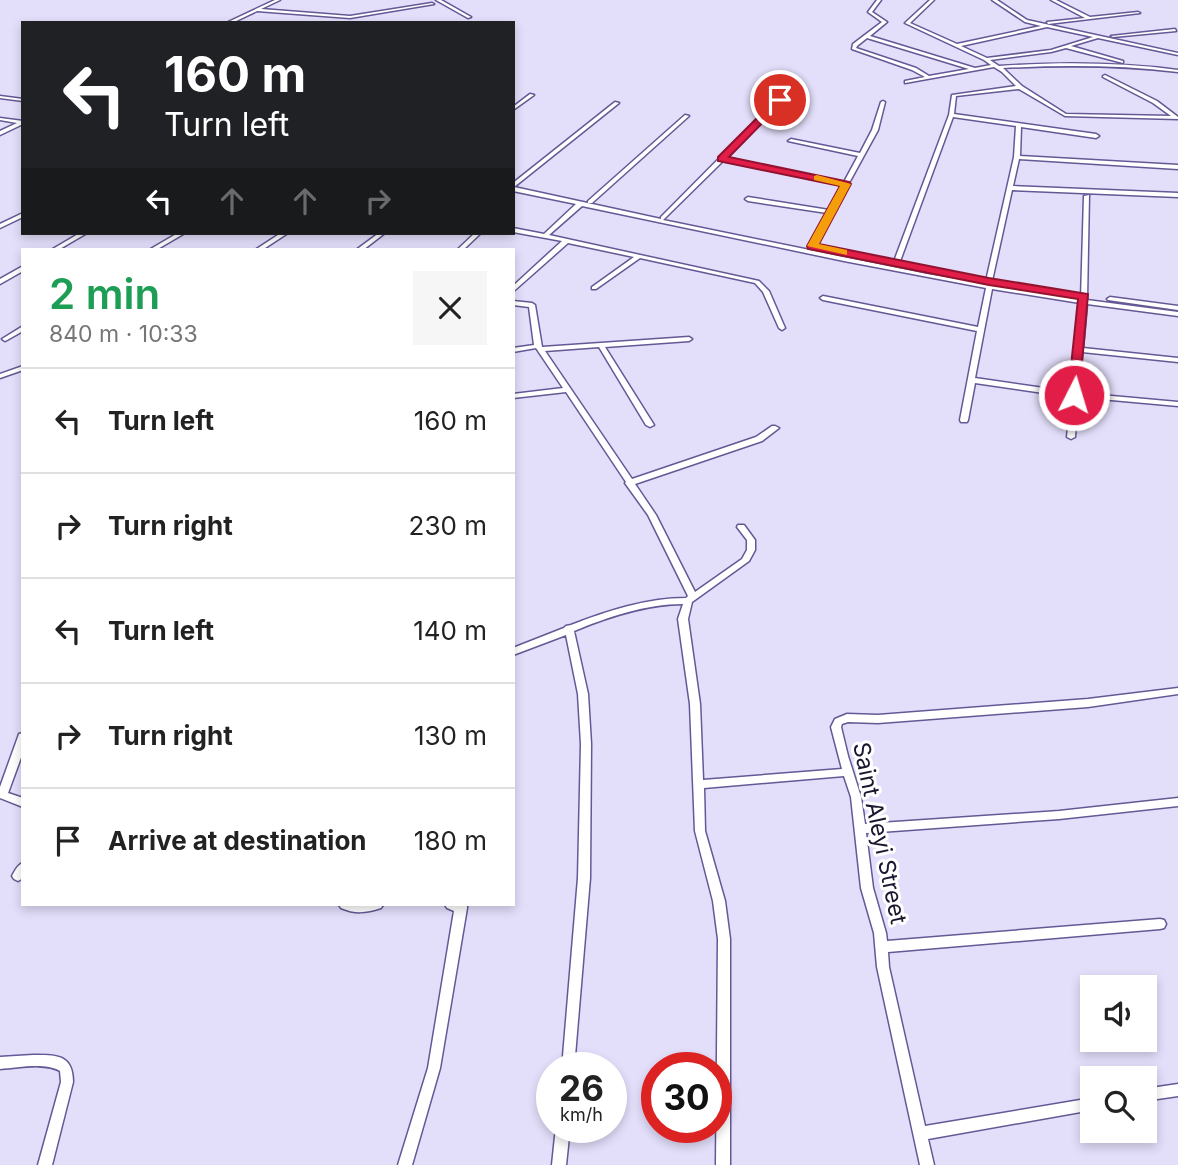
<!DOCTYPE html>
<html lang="en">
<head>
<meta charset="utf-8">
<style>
  body { margin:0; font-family:Inter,sans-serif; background:#f6f6f6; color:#222; height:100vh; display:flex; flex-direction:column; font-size:26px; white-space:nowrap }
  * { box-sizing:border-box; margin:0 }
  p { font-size:23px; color:#767676 }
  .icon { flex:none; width:38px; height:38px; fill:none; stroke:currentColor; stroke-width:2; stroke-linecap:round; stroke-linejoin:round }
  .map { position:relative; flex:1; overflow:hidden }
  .panel { position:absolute; left:21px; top:248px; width:494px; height:658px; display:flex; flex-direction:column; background:#fff; border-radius:0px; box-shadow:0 4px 10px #0003 }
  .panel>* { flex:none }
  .guide { position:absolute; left:21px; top:21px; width:494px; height:214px; border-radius:0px; box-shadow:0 4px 10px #0003; background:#202124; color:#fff; overflow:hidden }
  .tools { position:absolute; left:1080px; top:975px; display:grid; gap:14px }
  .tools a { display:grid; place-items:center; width:77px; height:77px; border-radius:0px; background:#fff; box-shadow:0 4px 10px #0003; font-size:35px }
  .speed { position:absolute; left:536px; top:1052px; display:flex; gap:14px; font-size:35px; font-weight:700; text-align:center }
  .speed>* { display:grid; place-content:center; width:91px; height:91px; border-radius:50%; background:#fff; box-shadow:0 4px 10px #0003; line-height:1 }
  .speed small { font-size:18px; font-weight:400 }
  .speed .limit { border:10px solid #d22; background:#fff; color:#111 }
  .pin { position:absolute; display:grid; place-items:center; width:60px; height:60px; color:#fff; margin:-30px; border:4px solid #fff; border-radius:50%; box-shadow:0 2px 7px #0007 }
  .me { position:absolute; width:77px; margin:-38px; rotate:5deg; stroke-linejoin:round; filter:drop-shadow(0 0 5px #0008) }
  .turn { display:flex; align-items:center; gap:24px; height:147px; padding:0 28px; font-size:32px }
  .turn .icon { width:91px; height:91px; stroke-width:2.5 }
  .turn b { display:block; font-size:49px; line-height:60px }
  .lanes { display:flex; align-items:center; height:66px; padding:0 28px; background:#0003; justify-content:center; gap:35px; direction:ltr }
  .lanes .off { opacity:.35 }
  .round { display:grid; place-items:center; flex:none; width:74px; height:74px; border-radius:0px; background:#f6f6f6 }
  .headline { display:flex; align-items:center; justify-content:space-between; height:119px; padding:0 28px }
  h1 { font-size:42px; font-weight:600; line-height:52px; color:#1e9e55 }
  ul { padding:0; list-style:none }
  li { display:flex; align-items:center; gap:21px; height:105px; padding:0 28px; border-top:2px solid #e0e0e0 }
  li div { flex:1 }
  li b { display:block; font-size:26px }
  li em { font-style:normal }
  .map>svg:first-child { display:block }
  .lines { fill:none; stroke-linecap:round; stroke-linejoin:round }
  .minor-casing { stroke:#655895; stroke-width:3 }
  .minor { fill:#fff; fill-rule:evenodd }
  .route { fill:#e11d48; stroke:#92132f; stroke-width:2 }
  .slow { fill:#f59e0b }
  .labels { text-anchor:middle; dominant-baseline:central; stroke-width:6; stroke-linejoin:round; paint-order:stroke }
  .near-street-label { font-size:23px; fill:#1b152e; stroke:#fff }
</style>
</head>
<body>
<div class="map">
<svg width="1178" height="1165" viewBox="0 0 1178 1165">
  <rect width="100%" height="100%" fill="#e3dffb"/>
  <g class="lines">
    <defs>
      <path id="minor" d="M275,0H280L261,9L350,16L432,3L434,4L350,18L257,11L232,23H226Z
        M436,0H441L471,17L468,18Z
        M877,0H881L872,12L887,22L870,36L975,68L991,65L984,60L905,23L930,0H934L910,23L957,44L1041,26L1025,22L992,0H997L1027,20L1178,53V55L1098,38L1071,46L1123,61V63L1066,48L1051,52L990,60L999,66C1059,62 1118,62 1178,70V72C1120,65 1062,65 1003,68L1022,86L1066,114L1171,116L1153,103L1103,77V76L1105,75L1157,101L1178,117V119L1065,116L1019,89L956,96L954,114L1096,134L1099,136L1096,138L1021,127L1020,156L1178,165V169L1019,159L1013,186L1178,193V197L1012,190L992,281L987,282L986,281L1014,157L1016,126L953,117L899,264L894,265L893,264L949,115L952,95L1016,86L1002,72L994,67L905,83V81L925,77L912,70L852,49L853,44L882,22L868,12ZM1047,27L1093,37L1051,50L987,58L961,46ZM867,38L969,69L929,76L916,68L856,48L857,46Z
        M1051,0H1056L1090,17L1138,12L1140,13L1048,24L1047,22L1085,18Z
        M1175,29L1176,31L1113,37L1111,36Z
        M530,94L534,95L513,110V107Z
        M0,96L23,99V101L0,98Z
        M778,99L782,100L725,158L844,182L858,156L788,141L791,139L860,153L872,130L881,102L883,101L885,102L878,130L814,247L809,246L827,213L748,201L745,199L748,197L829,210L842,185L723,161L663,220L927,274L1081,299L1084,196L1089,195L1087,300L1178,312V316L1087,304L1083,348L1178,358V362L1082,352L1079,393L1178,402V406L1078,397L1075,437L1071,439L1067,437L1071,397L975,383L968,420L967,422H961L960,420L977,331L823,300L820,298L823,296L978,327L986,288L844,261L582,206L549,235L759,281L769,291L785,328L782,330L779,328L763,292L755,283L640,258L596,289H592V287L634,257L568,243L515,290L513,291V286L562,241L513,232V228L544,234L576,204L513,191V183L615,102L619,103L514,187L661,219V217ZM992,289L1080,303L1072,392L975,378Z
        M685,115L689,116L592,203H588V201Z
        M0,118L23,121V124L0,135V131L17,123L0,120Z
        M23,213V217L0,228V224Z
        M80,233H87L58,250H51Z
        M178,233H185L156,250H149Z
        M281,233H288L262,250H255Z
        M379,233H385L363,250H356Z
        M475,233H481L463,250H457Z
        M23,266V271L0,284V279Z
        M1110,297L1178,306V310L1108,300L1107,299Z
        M513,301L532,303L535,305L542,347L689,337L692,339L689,341L605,347L654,425L650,427L646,425L599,347L545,351L632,479L756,437L772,426H775L779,428L762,441L635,484L656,515L695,592L742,559L747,550V540L737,527L738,525H744L755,540V550L749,561L692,602L688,619L700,704L703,780L842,769L831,727L835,719L847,714L878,715L1088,699L1178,688V694L1088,707L878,723L848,722L842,724L841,727L848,756L861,797L865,824L1059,811L1178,798V806L1059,819L866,833L873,888L886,933L887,941L1160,919L1164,920L1166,924L1164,928L1160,929L888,952L889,967L925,1126L1092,1098V1110L928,1139L934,1165H920L877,967L874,933L861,888L851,797L844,776L704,788L705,831L725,901L730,939V1165H716L718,939L713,901L695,831L690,704L678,619L683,604C646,604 608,617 574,631L588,694L591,744L590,878L574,1068H562L578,878L581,744L578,694L566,635L513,655V648L564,628L566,626L571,625C607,611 647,598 686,598L688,596L648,515L625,483L626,482L566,392L513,398V394L563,388L536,348L513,352V348L534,345L529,307L513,305Z
        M23,326V331L7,340L5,341L2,339Z
        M23,366V370L0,378V374Z
        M23,733V752L8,793L23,798V807L0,798V787L18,737L19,734Z
        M23,863V878L18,881L14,879L12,876C15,871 17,865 23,863Z
        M339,905H383L381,908C366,913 355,914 341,908Z
        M445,905H467V908L440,1068L412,1165H398L428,1068L454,911L447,908Z
        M33,1055C56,1055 73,1054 73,1082L52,1165H38L61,1082L60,1071C44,1062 18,1068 0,1069V1057Z
        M1178,1084V1096L1144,1101V1089Z
        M556,1127H570L566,1165H552Z"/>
    </defs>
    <!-- minor casing -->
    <use href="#minor" class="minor-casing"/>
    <!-- minor -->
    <use href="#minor" class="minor"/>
  </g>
  <!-- route -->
  <path class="route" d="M777,98L785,100L729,157L849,182L851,184L819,244L989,278L1088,294L1079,398H1070L1068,395L1078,299L989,285L808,249L807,246L840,186L718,161V157Z"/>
  <!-- slow -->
  <path class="slow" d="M817,175L851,184L819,244L847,250V255L807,246L840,186L814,180V176Z"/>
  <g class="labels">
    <!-- near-street labels -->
    <g class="near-street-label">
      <text transform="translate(880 833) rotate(78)">Saint Aleyi Street</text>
    </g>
  </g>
</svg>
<div class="tools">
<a><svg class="icon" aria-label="sound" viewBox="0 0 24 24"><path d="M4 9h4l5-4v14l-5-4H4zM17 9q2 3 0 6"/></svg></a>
<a><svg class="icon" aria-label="search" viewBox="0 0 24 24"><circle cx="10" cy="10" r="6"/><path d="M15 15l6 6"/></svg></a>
</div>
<div class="speed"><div>26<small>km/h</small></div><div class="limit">30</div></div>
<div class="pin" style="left:780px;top:100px;background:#d93025"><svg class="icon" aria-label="arrive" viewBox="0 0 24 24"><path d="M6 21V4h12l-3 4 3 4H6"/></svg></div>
<svg class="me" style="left:1074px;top:395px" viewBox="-20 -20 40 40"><circle r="17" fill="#e11d48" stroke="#fff" stroke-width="3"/><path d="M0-11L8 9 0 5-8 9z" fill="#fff"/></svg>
<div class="guide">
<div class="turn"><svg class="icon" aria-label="left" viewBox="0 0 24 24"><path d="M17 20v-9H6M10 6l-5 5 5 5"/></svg><div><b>160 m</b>Turn left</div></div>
<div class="lanes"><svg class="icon" aria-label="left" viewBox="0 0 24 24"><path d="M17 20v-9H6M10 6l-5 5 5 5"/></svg><svg class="icon off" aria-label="ahead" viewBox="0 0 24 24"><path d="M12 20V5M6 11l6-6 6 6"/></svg><svg class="icon off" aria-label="ahead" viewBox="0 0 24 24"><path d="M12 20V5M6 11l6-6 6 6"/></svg><svg class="icon off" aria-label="right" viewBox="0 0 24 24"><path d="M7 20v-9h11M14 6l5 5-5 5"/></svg></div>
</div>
<section class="panel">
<div class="headline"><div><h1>2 min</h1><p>840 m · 10:33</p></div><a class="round"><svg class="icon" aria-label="close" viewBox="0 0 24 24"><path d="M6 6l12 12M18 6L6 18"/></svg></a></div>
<ul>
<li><svg class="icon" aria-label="left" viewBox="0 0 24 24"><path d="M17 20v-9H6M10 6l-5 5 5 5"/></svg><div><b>Turn left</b></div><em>160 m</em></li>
<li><svg class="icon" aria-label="right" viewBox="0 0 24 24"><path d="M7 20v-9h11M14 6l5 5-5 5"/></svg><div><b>Turn right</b></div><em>230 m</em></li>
<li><svg class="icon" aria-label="left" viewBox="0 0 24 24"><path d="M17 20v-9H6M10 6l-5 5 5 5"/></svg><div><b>Turn left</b></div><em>140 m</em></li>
<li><svg class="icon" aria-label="right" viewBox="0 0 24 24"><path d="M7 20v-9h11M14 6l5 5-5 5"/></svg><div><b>Turn right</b></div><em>130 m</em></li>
<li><svg class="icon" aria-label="arrive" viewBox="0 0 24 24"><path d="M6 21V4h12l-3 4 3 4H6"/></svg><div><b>Arrive at destination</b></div><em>180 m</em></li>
</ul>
</section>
</div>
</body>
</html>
